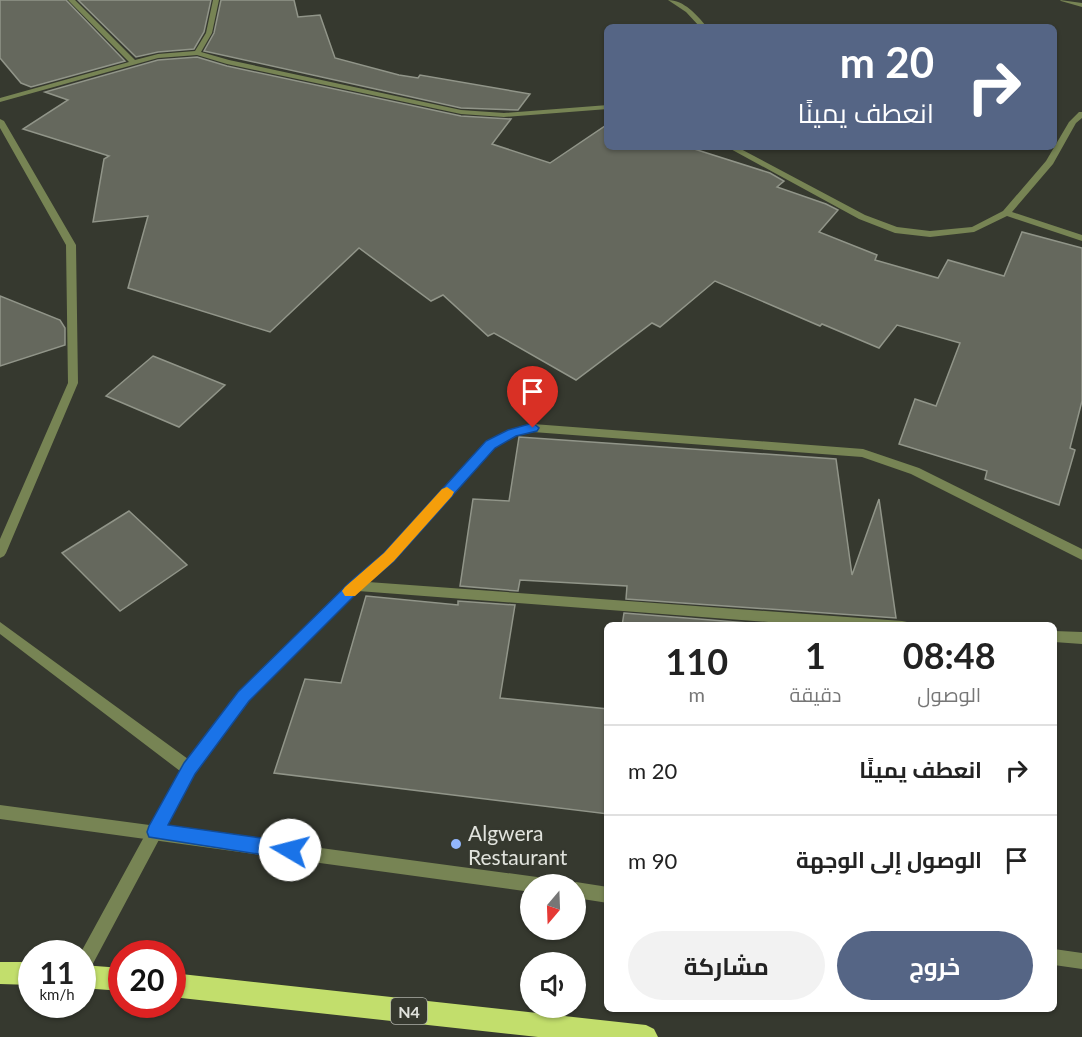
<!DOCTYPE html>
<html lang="ar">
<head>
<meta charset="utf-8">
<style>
  body { margin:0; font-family:Lato,Cairo,sans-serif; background:#f2f2f2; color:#222; direction:rtl; height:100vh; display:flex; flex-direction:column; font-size:22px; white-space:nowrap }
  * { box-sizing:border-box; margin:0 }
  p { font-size:20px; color:#767676 }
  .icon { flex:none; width:33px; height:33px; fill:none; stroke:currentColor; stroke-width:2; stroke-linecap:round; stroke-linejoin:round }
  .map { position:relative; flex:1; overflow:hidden; direction:ltr }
  .side { position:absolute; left:604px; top:622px; width:453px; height:390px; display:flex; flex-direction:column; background:#fff; border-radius:9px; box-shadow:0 2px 4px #0004; direction:rtl }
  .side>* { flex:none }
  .top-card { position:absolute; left:604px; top:24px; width:453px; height:126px; border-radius:9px; box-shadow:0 2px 4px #0004; direction:rtl; background:#556585; color:#fff; overflow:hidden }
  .needle { width:39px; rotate:199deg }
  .controls { position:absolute; left:520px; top:874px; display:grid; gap:12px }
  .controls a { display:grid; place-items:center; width:66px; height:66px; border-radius:50%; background:#fff; box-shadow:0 2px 4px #0004; font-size:30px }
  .speed { position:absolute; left:18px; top:940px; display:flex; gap:12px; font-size:30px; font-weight:700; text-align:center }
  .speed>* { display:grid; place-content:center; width:78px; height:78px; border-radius:50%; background:#fff; box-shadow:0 2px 4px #0004; line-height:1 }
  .speed small { font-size:15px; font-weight:400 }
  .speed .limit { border:9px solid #d22; background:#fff; color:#111 }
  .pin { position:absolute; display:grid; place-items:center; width:51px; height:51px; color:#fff; margin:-62px -26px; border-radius:50% 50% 50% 0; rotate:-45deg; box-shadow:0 0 6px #0007 }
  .pin .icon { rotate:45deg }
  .me { position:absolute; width:66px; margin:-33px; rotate:278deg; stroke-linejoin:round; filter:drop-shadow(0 0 4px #0008) }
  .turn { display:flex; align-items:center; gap:21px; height:126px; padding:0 24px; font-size:27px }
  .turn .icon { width:78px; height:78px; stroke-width:2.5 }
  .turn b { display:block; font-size:42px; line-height:51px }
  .eta { display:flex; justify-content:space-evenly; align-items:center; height:102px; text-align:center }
  .eta b { font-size:36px; font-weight:700; line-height:42px }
  .action { display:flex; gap:12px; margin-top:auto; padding:12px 24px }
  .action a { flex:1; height:69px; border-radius:36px; background:#556585; color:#fff; font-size:24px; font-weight:700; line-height:69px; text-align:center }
  .action a+a { background:#f2f2f2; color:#222 }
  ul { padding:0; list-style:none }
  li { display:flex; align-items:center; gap:18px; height:90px; padding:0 24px; border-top:2px solid #e0e0e0 }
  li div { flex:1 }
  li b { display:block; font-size:22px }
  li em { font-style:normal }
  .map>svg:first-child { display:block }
  .building { fill:#65685d; stroke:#919589; stroke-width:1.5 }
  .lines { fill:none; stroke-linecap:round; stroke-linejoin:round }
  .service { fill:#778454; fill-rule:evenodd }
  .minor { fill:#778454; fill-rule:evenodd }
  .trunk { fill:#c2de6c; fill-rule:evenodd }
  .route { fill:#1a73e8; stroke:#114b97; stroke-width:1.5 }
  .slow { fill:#f59e0b }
  .poi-dot { fill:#93b7fd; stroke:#36392f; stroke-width:2 }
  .labels { text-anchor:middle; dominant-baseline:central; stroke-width:4.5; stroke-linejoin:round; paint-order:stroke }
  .shield { fill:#36392f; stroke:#aeb0a9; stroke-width:1.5 }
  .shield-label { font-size:16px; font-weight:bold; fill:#e1e3dd }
  .near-poi-label { font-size:21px; fill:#e1e3dd; stroke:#36392f; text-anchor:start }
</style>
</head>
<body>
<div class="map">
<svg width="1082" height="1037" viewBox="0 0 1082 1037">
  <rect width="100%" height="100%" fill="#36392f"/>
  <!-- building -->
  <path class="building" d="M0,0H66L125,61L31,87L21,83L0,58Z
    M78,0H211L204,32L194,49L158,52L136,57Z
    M221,0H294L298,17L320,15L335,58L399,75L418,78L420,75L530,94L518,110L461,108L204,51L214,33Z
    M197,57L227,66L461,116L511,119L492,144L550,163L608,124V147H688L770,173L784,181L777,187L826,204L838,210L819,232L877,255L875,260L938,278L948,260L1004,276L1022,232L1082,248V401L1070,448L1075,450L1059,505L985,479L987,471L899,444L915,399L936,406L960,343L897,325L879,348L822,324L820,326L715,281L660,327L652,323L576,380L494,333L488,336L443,295L431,301L359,248L270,332L128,288L148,216L93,222L104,159L109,156L23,129L68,100L45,92L158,60Z
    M0,296L60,320L65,328V345L0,366Z
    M153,356L225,385L179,427L106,396Z
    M519,437L836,459L852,575L879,499L896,618L626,599L627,586L520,580L518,591L460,586L473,499L509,501Z
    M129,511L187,565L120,611L62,553Z
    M366,596L458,605V601L515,605L500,698L608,709V814L274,773L305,679L341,683Z
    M624,613L785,626H622Z"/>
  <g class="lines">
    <!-- service -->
    <path class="service" d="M0,805L537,877L543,879L545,885H531V892L0,819Z
      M576,882L608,887V903L576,898V885H570Z
      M1054,949L1082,953V969L1054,965Z"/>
    <!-- minor -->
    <path class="minor" d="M68,0H75L135,60L158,54L195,51L206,33L213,0H219L212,33L201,52L229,60L461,110L504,113L608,105V109L504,117L461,114L227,64L197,55L158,58L0,102V98L129,62Z
      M668,0C684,0 697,15 707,27H700L686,12Z
      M1060,0L1082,3V7L1061,1Z
      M1079,112H1082V118L1076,123L1053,164L1012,212L1082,235V241L1007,216L974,232L930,237L895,233L859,219L727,147H737L865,215L897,227L930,231L972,227L1003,211L1046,161L1069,122Z
      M0,119L4,121L76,245L78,383L6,553L4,556L0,558V539L68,383L66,245L0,128Z
      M533,424L863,449L919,468L1082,549V560L911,474L862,457L533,432L515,436L494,448L393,560L368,582L902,621L907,622L908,626H822L358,591L249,701L194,774L88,973L82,975V954H80L180,771L0,634V622L188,759L239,693L351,582L385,554L486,442L508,430Z
      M1054,631L1082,632V644L1054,642Z"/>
    <!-- trunk -->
    <path class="trunk" d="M0,962H32V985L0,984Z
      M82,965L122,968V991L82,988Z
      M172,973L646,1025L654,1029L658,1037H538L172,997Z"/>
  </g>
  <!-- route -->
  <path class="route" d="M533,423L539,428L537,431L516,436L495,448L394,561L360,590L249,701L195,774L168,825L290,842L296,844L299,850L296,857L290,859L149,837L147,832L149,826L184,763L238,692L350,582L384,553L486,441L508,430Z"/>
  <!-- slow -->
  <path class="slow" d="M447,487L454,492L452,496L394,561L355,596H345L342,591L345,587L384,553L442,489Z"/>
  <!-- markers -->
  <circle class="poi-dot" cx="456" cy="844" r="6"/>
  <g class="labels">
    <!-- shield labels -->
    <rect class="shield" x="391" y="998" width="36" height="26" rx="4.5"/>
    <g class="shield-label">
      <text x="409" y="1011">N4</text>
    </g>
    <!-- near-poi labels -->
    <g class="near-poi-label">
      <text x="468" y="832">Algwera<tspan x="468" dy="24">Restaurant</tspan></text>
    </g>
  </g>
</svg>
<div class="controls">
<a><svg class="needle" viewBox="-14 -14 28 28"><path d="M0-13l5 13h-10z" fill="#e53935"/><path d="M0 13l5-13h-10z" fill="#767676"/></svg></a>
<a><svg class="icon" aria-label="sound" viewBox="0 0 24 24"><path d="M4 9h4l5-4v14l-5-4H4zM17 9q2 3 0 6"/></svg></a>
</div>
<div class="speed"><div>11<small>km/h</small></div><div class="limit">20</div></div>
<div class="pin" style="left:533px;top:428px;background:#d93025"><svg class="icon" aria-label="arrive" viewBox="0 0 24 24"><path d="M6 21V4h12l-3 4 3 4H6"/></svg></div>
<svg class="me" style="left:290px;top:850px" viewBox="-20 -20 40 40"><circle r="19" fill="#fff"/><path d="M0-13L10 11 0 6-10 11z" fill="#1a73e8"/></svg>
<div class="top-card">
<div class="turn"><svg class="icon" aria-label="right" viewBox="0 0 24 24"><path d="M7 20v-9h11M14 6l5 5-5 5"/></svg><div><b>20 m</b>انعطف يمينًا</div></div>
</div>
<section class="side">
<div class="eta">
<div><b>08:48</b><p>الوصول</p></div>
<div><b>1</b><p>دقيقة</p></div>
<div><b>110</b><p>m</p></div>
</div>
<ul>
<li><svg class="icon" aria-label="right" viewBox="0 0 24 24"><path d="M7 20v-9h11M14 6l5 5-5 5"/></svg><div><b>انعطف يمينًا</b></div><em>20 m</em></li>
<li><svg class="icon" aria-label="arrive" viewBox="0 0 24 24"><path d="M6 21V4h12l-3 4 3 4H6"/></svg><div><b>الوصول إلى الوجهة</b></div><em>90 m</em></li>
</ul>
<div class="action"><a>خروج</a><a>مشاركة</a></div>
</section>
</div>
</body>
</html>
